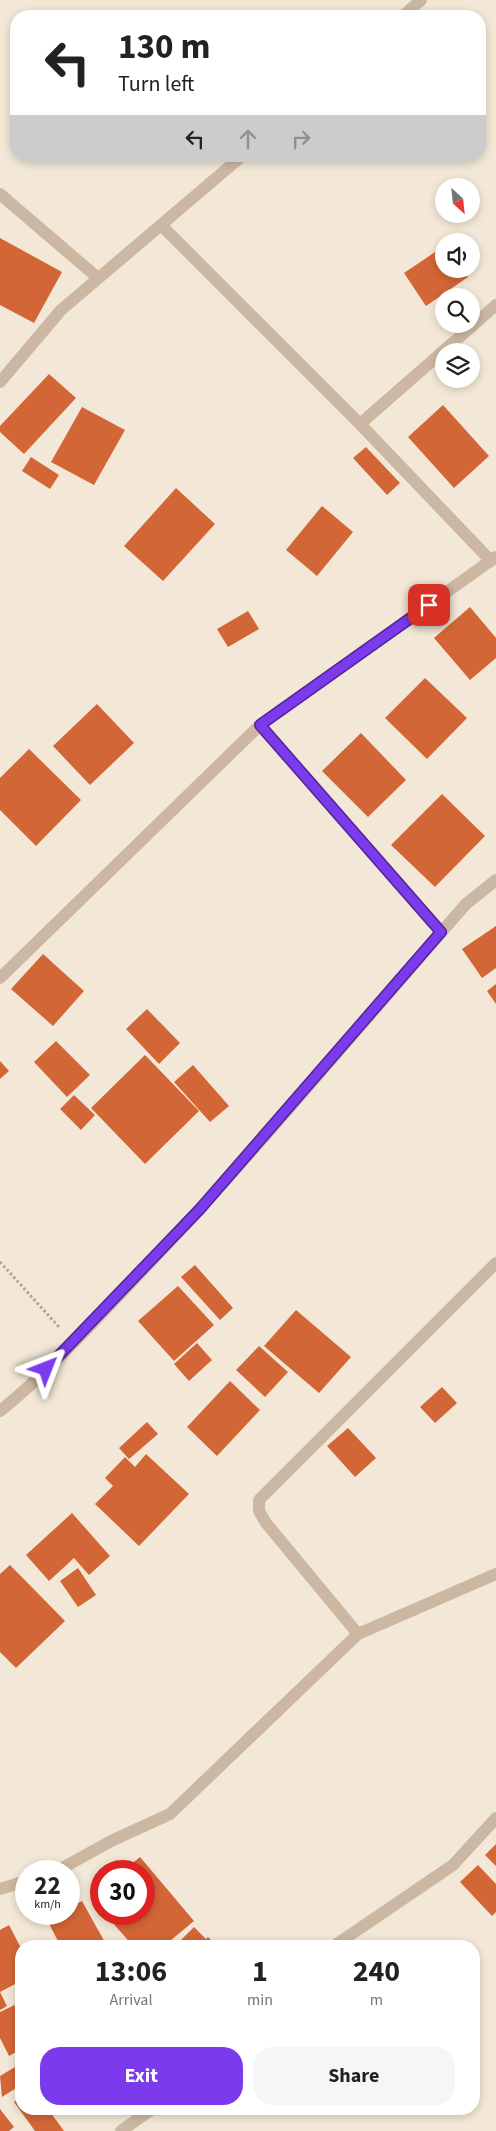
<!DOCTYPE html>
<html lang="en">
<head>
<meta charset="utf-8">
<style>
  body { margin:0; font-family:"Source Sans 3",sans-serif; background:#f6f6f6; color:#222; height:100vh; display:flex; flex-direction:column; font-size:19px; white-space:nowrap }
  * { box-sizing:border-box; margin:0 }
  p { font-size:16px; color:#767676 }
  .icon { flex:none; width:28px; height:28px; fill:none; stroke:currentColor; stroke-width:2; stroke-linecap:round; stroke-linejoin:round }
  .map { position:relative; flex:1; overflow:hidden }
  .panel { position:absolute; left:15px; top:1940px; width:465px; height:175px; display:flex; flex-direction:column; background:#fff; border-radius:20px; box-shadow:0 2px 8px #0003 }
  .panel>* { flex:none }
  .hud { position:absolute; left:10px; top:10px; width:476px; height:152px; border-radius:20px; box-shadow:0 2px 8px #0003; background:#fff; color:#222; overflow:hidden }
  .needle { width:32px; rotate:153deg }
  .buttons { position:absolute; left:435px; top:178px; display:grid; gap:10px }
  .buttons a { display:grid; place-items:center; width:45px; height:45px; border-radius:50%; background:#fff; box-shadow:0 2px 8px #0003; font-size:25px }
  .speed { position:absolute; left:15px; top:1860px; display:flex; gap:10px; font-size:25px; font-weight:700; text-align:center }
  .speed>* { display:grid; place-content:center; width:65px; height:65px; border-radius:50%; background:#fff; box-shadow:0 2px 8px #0003; line-height:1 }
  .speed small { font-size:12px; font-weight:400 }
  .speed .limit { border:8px solid #d22; background:#fff; color:#111 }
  .pin { position:absolute; display:grid; place-items:center; width:42px; height:42px; color:#fff; margin:-21px; border-radius:10px; box-shadow:0 2px 8px #0006 }
  .me { position:absolute; width:55px; margin:-28px; rotate:45deg; stroke-linejoin:round; filter:drop-shadow(0 0 4px #0008) }
  .turn { display:flex; align-items:center; gap:18px; height:105px; padding:0 25px; font-size:22px }
  .turn .icon { width:65px; height:65px; stroke-width:2.5 }
  .turn b { display:block; font-size:35px; line-height:42px }
  .lanes { display:flex; align-items:center; height:48px; padding:0 25px; background:#0003; justify-content:center; gap:25px; direction:ltr }
  .lanes .off { opacity:.35 }
  .eta { display:flex; justify-content:space-evenly; align-items:center; height:85px; text-align:center }
  .eta b { font-size:30px; font-weight:700; line-height:35px }
  .button { display:flex; gap:10px; margin-top:auto; padding:10px 25px }
  .button a { flex:1; height:58px; border-radius:20px; background:#7c3aed; color:#fff; font-size:20px; font-weight:700; line-height:58px; text-align:center }
  .button a+a { background:#f6f6f6; color:#222 }
  .map>svg:first-child { display:block }
  .building { fill:#d26636 }
  .lines { fill:none; stroke-linecap:round; stroke-linejoin:round }
  .path { stroke:#b8a28c; stroke-width:3; stroke-dasharray:2.5 2.5; stroke-linecap:butt }
  .minor { stroke:#ccb8a2; stroke-width:12 }
  .route-casing { stroke:#51269a; stroke-width:12 }
  .route { stroke:#7c3aed; stroke-width:9 }
</style>
</head>
<body>
<div class="map">
<svg width="496" height="2131" viewBox="0 0 496 2131">
  <rect width="100%" height="100%" fill="#f3e8d7"/>
  <!-- building -->
  <path class="building" d="M0,238L62,272L34,323L0,305Z
    M444,246V269H463L468,277L426,306L404,273Z
    M49,374L76,398L24,454L0,432V426Z
    M443,405L489,456L454,488L408,437Z
    M82,407L125,430L94,485L51,462Z
    M366,447L400,483L387,495L353,458Z
    M31,457L59,475L50,489L22,471Z
    M176,488L215,524L163,581L124,546Z
    M322,506L353,532L317,576L286,550Z
    M470,607L496,638V658L470,680L434,638Z
    M248,611L259,629L228,647L217,629Z
    M425,678L467,718L427,759L385,718Z
    M97,704L134,743L90,785L53,746Z
    M361,733L406,780L368,817L322,771Z
    M29,749L81,800L36,846L0,810V778Z
    M442,794L485,836L435,887L391,845Z
    M496,926V968L482,978L462,949Z
    M43,954L84,991L53,1026L11,989Z
    M496,984V1004L487,991Z
    M147,1009L180,1043L159,1064L126,1029Z
    M56,1041L90,1075L67,1097L34,1062Z
    M145,1055L199,1111L145,1164L91,1108Z
    M0,1061L9,1071L0,1079Z
    M193,1065L229,1106L210,1122L174,1082Z
    M74,1095L95,1115L81,1130L60,1109Z
    M195,1265L233,1308L220,1320L181,1277Z
    M178,1286L214,1325L174,1361L138,1321Z
    M296,1310L351,1357L319,1393L264,1346Z
    M197,1343L212,1360L189,1381L174,1364Z
    M259,1346L288,1372L265,1397L236,1370Z
    M230,1381L260,1410L217,1456L187,1427Z
    M442,1387L457,1403L435,1423L420,1407Z
    M147,1422L158,1434L129,1459L119,1448Z
    M348,1428L376,1458L355,1477L327,1446Z
    M146,1454L189,1494L139,1546L95,1504L113,1486L105,1478L125,1457L135,1467Z
    M72,1513L110,1556L89,1575L74,1558L49,1581L26,1555Z
    M10,1565L65,1621L16,1668L0,1652V1574Z
    M78,1568L96,1595L78,1607L60,1581Z
    M496,1844V1866L485,1855Z
    M140,1857L194,1921L164,1946H133L105,1914H144V1871H123Z
    M478,1865L496,1884V1912L492,1916L460,1882Z
    M101,1890V1909L92,1898Z
    M82,1901L107,1946H49L58,1941L47,1920L59,1914H69V1908Z
    M9,1925L21,1948V1981L0,1992L7,2006L0,2010V1930Z
    M194,1927L206,1939L198,1946H177L176,1945Z
    M208,1937L217,1946H199Z
    M21,2002V2049L9,2056L0,2038V2012Z
    M20,2064L21,2085L2,2097L0,2076Z
    M21,2097V2109H48L64,2131H35L14,2102Z
    M0,2109L14,2127L9,2131H0Z"/>
  <g class="lines">
    <!-- path -->
    <path class="path" d="M0,1262L59,1327"/>
    <!-- minor -->
    <path class="minor" d="M403,16L421,0
      M0,194L98,278
      M162,226L360,424L491,561
      M0,382L61,310L242,156
      M360,424L496,305
      M260,725L441,932
      M0,978L260,725L496,557
      M0,1411C51,1370 95,1320 140,1273C253,1154 358,1027 466,904L496,880
      M358,1634L266,1523L259,1511V1500L496,1263
      M57,1871L111,1841L170,1814L358,1634L496,1574
      M0,1889L26,1881
      M334,1946L453,1865L496,1818
      M121,2131L152,2109"/>
  </g>
  <g class="lines">
    <defs>
      <path id="route" d="M46,1369L200,1209L441,932L260,725L429,605"/>
    </defs>
    <!-- route casing -->
    <use href="#route" class="route-casing"/>
    <!-- route -->
    <use href="#route" class="route"/>
  </g>
</svg>
<div class="buttons">
<a><svg class="needle" viewBox="-14 -14 28 28"><path d="M0-13l5 13h-10z" fill="#e53935"/><path d="M0 13l5-13h-10z" fill="#767676"/></svg></a>
<a><svg class="icon" aria-label="sound" viewBox="0 0 24 24"><path d="M4 9h4l5-4v14l-5-4H4zM17 9q2 3 0 6"/></svg></a>
<a><svg class="icon" aria-label="search" viewBox="0 0 24 24"><circle cx="10" cy="10" r="6"/><path d="M15 15l6 6"/></svg></a>
<a><svg class="icon" aria-label="layers" viewBox="0 0 24 24"><path d="M12 4l9 5-9 5-9-5zM3 14l9 5 9-5"/></svg></a>
</div>
<div class="speed"><div>22<small>km/h</small></div><div class="limit">30</div></div>
<div class="pin" style="left:429px;top:605px;background:#d93025"><svg class="icon" aria-label="arrive" viewBox="0 0 24 24"><path d="M6 21V4h12l-3 4 3 4H6"/></svg></div>
<svg class="me" style="left:46px;top:1369px" viewBox="-20 -20 40 40"><path d="M0-17L14 15 0 8-14 15z" fill="#7c3aed" stroke="#fff" stroke-width="4"/></svg>
<div class="hud">
<div class="turn"><svg class="icon" aria-label="left" viewBox="0 0 24 24"><path d="M17 20v-9H6M10 6l-5 5 5 5"/></svg><div><b>130 m</b>Turn left</div></div>
<div class="lanes"><svg class="icon" aria-label="left" viewBox="0 0 24 24"><path d="M17 20v-9H6M10 6l-5 5 5 5"/></svg><svg class="icon off" aria-label="ahead" viewBox="0 0 24 24"><path d="M12 20V5M6 11l6-6 6 6"/></svg><svg class="icon off" aria-label="right" viewBox="0 0 24 24"><path d="M7 20v-9h11M14 6l5 5-5 5"/></svg></div>
</div>
<section class="panel">
<div class="eta">
<div><b>13:06</b><p>Arrival</p></div>
<div><b>1</b><p>min</p></div>
<div><b>240</b><p>m</p></div>
</div>
<div class="button"><a>Exit</a><a>Share</a></div>
</section>
</div>
</body>
</html>
